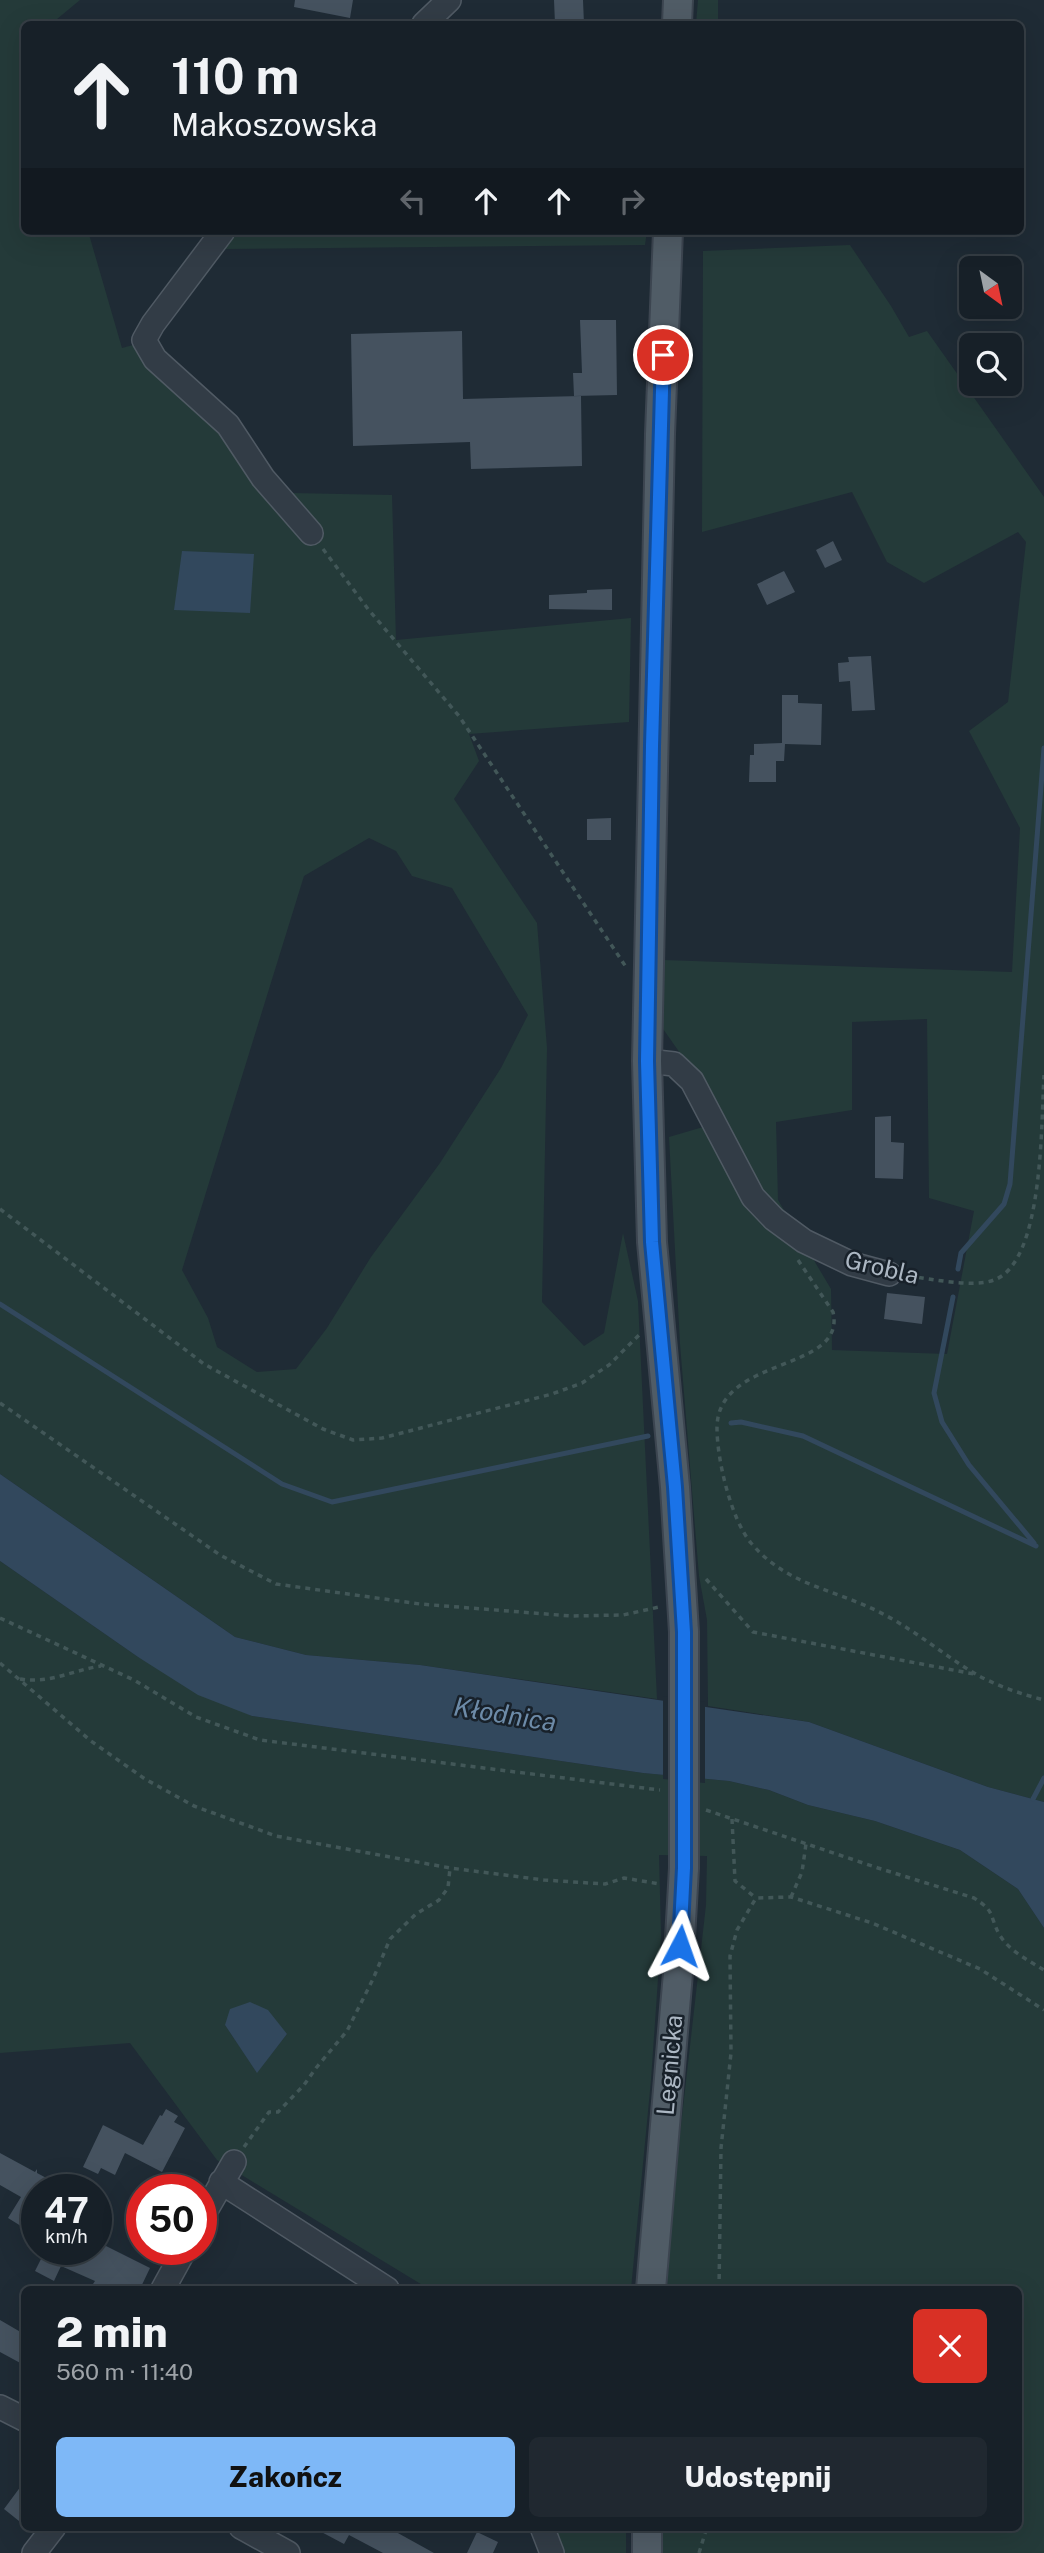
<!DOCTYPE html>
<html lang="pl">
<head>
<meta charset="utf-8">
<style>
  body { margin:0; font-family:"Public Sans",sans-serif; background:#202830; color:#f1f3f6; height:100vh; display:flex; flex-direction:column; font-size:26px; white-space:nowrap }
  * { box-sizing:border-box; margin:0 }
  p { font-size:23px; color:#9ea3a8 }
  .icon { flex:none; width:38px; height:38px; fill:none; stroke:currentColor; stroke-width:2; stroke-linecap:round; stroke-linejoin:round }
  .map { position:relative; flex:1; overflow:hidden }
  .details { position:absolute; left:21px; top:2286px; width:1001px; height:245px; display:flex; flex-direction:column; background:#172028; border-radius:10px; box-shadow:0 7px 28px #0002,0 0 0 2px #363e45 }
  .details>* { flex:none }
  .guide { position:absolute; left:21px; top:21px; width:1003px; height:214px; border-radius:10px; box-shadow:0 7px 28px #0002,0 0 0 2px #363e45; background:#172028; color:#f1f3f6; overflow:hidden }
  .needle { width:46px; rotate:147deg }
  .buttons { position:absolute; left:959px; top:256px; display:grid; gap:14px }
  .buttons a { display:grid; place-items:center; width:63px; height:63px; border-radius:10px; background:#172028; box-shadow:0 7px 28px #0002,0 0 0 2px #363e45; font-size:35px }
  .speed { position:absolute; left:21px; top:2174px; display:flex; gap:14px; font-size:35px; font-weight:700; text-align:center }
  .speed>* { display:grid; place-content:center; width:91px; height:91px; border-radius:50%; background:#172028; box-shadow:0 7px 28px #0002,0 0 0 2px #363e45; line-height:1 }
  .speed small { font-size:18px; font-weight:400 }
  .speed .limit { border:10px solid #d22; background:#fff; color:#111 }
  .pin { position:absolute; display:grid; place-items:center; width:60px; height:60px; color:#fff; margin:-30px; border:4px solid #fff; border-radius:50%; box-shadow:0 2px 7px #0007 }
  .me { position:absolute; width:77px; margin:-38px; rotate:4deg; stroke-linejoin:round; filter:drop-shadow(0 0 5px #0008) }
  .turn { display:flex; align-items:center; gap:24px; height:147px; padding:0 35px; font-size:32px }
  .turn .icon { width:91px; height:91px; stroke-width:2.5 }
  .turn b { display:block; font-size:49px; line-height:60px }
  .lanes { display:flex; align-items:center; height:66px; padding:0 35px; background:#0003; justify-content:center; gap:35px; direction:ltr }
  .lanes .off { opacity:.35 }
  .round { display:grid; place-items:center; flex:none; width:74px; height:74px; border-radius:10px; background:#202830 }
  .summary { display:flex; align-items:center; justify-content:space-between; height:119px; padding:0 35px }
  h1 { font-size:42px; font-weight:800; line-height:52px }
  .cta { display:flex; gap:14px; margin-top:auto; padding:14px 35px }
  .cta a { flex:1; height:80px; border-radius:10px; background:#7eb8f7; color:#111; font-size:28px; font-weight:800; line-height:80px; text-align:center }
  .cta a+a { background:#202830; color:#f1f3f6 }
  .map>svg:first-child { display:block }
  .green { fill:#243a39; fill-rule:evenodd }
  .water { fill:#32485d }
  .pier { fill:#1f2b35 }
  .lines { fill:none; stroke-linecap:round; stroke-linejoin:round }
  .stream { stroke:#32485d; stroke-width:5 }
  .building { fill:#45525f }
  .minor-casing { stroke:#505a64; stroke-width:26 }
  .major-casing { stroke:#3c4550; stroke-width:32 }
  .path { stroke:#425758; stroke-width:3.5; stroke-dasharray:5 5; stroke-linecap:butt }
  .minor { stroke:#323c46; stroke-width:23 }
  .major { stroke:#505c66; stroke-width:28 }
  .major-bridge-casing { stroke:#3c4550; stroke-width:32; stroke-linecap:butt }
  .major-bridge { stroke:#505c66; stroke-width:28 }
  .route-casing { stroke:#114b97; stroke-width:18 }
  .route { stroke:#1a73e8; stroke-width:12 }
  .labels { text-anchor:middle; dominant-baseline:central; stroke-width:5; stroke-linejoin:round; paint-order:stroke }
  .street-label { font-size:24px; fill:#acb7c3; stroke:#18212a }
  .water-label { font-size:26px; font-style:italic; fill:#6d8ba8; stroke:#18212a }
</style>
</head>
<body>
<div class="map">
<svg width="1044" height="2553" viewBox="0 0 1044 2553">
  <rect width="100%" height="100%" fill="#1f2b35"/>
  <!-- green -->
  <path class="green" d="M0,0H80L51,24H24V231H88L122,348L155,339L291,493L392,495L396,640L631,618L629,722L469,734L479,761L454,799L537,923L547,1048L542,1302L584,1346L604,1333L623,1233L638,1301L657,1699L420,1665L306,1655L235,1637L0,1474ZM369,838L396,851L412,876L452,888L528,1015L501,1068L440,1163L371,1257L327,1328L296,1369L257,1372L217,1347L208,1318L182,1270L304,876Z
    M698,0H718V24H696Z
    M239,231H647L645,245L223,249Z
    M850,245L891,306L909,337L927,331L1044,497V1802L988,1787L809,1722L708,1706L707,1620L699,1576L680,1344L669,1137L727,1120L661,1026L664,960L1012,972L1020,828L969,731L1008,702L1026,542L1018,532L924,583L887,562L852,492L702,532L703,251ZM927,1019L929,1198L974,1211L947,1354L832,1350L831,1289L778,1200L776,1122L852,1110V1022Z
    M0,1561L138,1657L252,1716L643,1773L729,1781L769,1790L808,1805L875,1821L960,1850L1018,1889L1044,1928V2553H662V2527H1018V2289H667L673,2196L706,1905L707,1856L659,1855L661,1935L651,2080L631,2289H429L217,2160L130,2043L0,2053ZM225,2025L287,2034L257,2072Z
    M554,2527H626V2553H562Z"/>
  <!-- water -->
  <path class="water" d="M182,551L254,554L250,613L174,610Z
    M0,1474L235,1637L306,1655L420,1665L809,1722L988,1787L1044,1802V1928L1018,1889L960,1850L875,1821L808,1805L769,1790L729,1781L643,1773L252,1716L198,1695L138,1657L0,1561Z
    M250,2002L268,2010L287,2034L257,2073L225,2025L230,2009Z"/>
  <!-- pier -->
  <path class="pier" d="M663,1696L705,1702V1783L663,1779Z"/>
  <g class="lines">
    <!-- stream -->
    <path class="stream" d="M958,1269L961,1253L1004,1204L1010,1184L1044,748
      M953,1297L934,1393L942,1422L969,1465L1034,1543
      M0,1304L282,1484L332,1502L648,1436
      M731,1423L741,1422L803,1436L1036,1546
      M1033,1799L1044,1778"/>
  </g>
  <!-- building -->
  <path class="building" d="M295,0H353L350,18L294,7Z
    M554,0H583L584,24H555Z
    M580,320H616L617,395L574,396L573,373H582Z
    M462,331L463,399L581,396L582,466L471,469L470,442L353,446L351,334Z
    M833,541L842,560L825,568L816,550Z
    M784,571L795,592L767,605L757,584Z
    M612,589V610L549,609V595L587,593V590Z
    M871,656L875,710L852,711L850,681L839,682L838,663L849,662L848,657Z
    M782,695H798V703L822,704L821,745L785,744L784,761H776V782H749L750,755H754V744L782,743Z
    M611,818V840H587V819Z
    M891,1116V1142L904,1143L903,1179L875,1178V1117Z
    M887,1293L925,1297L922,1324L884,1319Z
    M166,2109L178,2116L174,2122L185,2128L162,2172L125,2153L115,2175L101,2168L98,2174L83,2167L103,2125L143,2145L160,2115L162,2116Z
    M0,2153L35,2172L37,2169V2173L67,2189H37V2236L8,2218L21,2197L0,2185Z
    M96,2241L150,2268L140,2289H103L93,2284L95,2281L61,2266L54,2281L35,2271L46,2249H96Z
    M0,2320L24,2334V2365L0,2352Z
    M24,2482V2525L4,2509Z
    M312,2527H387L434,2553H383L349,2535L344,2544Z
    M477,2532L498,2542L493,2553H467Z"/>
  <g class="lines">
    <defs>
      <path id="minor" d="M424,24L449,0
        M223,231L153,324L144,340L155,359L228,425L263,478L311,533
        M647,1061L674,1064L692,1081L753,1197L774,1219L804,1241L852,1264L889,1274
        M221,2182L387,2289
        M201,2219L234,2162
        M163,2289L185,2249
        M0,2407L24,2419
        M241,2527L288,2553
        M542,2527L552,2553
        M34,2553L54,2527"/>
      <path id="major" d="M677,24L678,0
        M668,231L660,434L647,1061L652,1242L675,1487L684,1632
        M651,2289L678,1973L684,1868
        M647,2527V2553"/>
    </defs>
    <!-- minor casing -->
    <use href="#minor" class="minor-casing"/>
    <!-- major casing -->
    <use href="#major" class="major-casing"/>
    <!-- path -->
    <path class="path" d="M323,549L368,609L459,716L626,967
      M0,1209L204,1364L323,1429L353,1440L382,1438L552,1394L582,1383L609,1365L639,1335
      M798,1260L833,1312C847,1373 717,1355 717,1428C717,1460 731,1519 751,1543C788,1587 837,1589 885,1615C917,1632 944,1655 974,1673C994,1685 1021,1694 1044,1700
      M909,1276C932,1279 973,1288 994,1280C1044,1262 1041,1122 1044,1075
      M0,1403L220,1555L276,1584L420,1604L571,1616L623,1615L659,1607
      M706,1579L753,1632L974,1674
      M0,1618L134,1680L196,1717L260,1740L660,1790
      M0,1663L91,1741L145,1779L194,1806L276,1836L450,1868L544,1880L605,1884L624,1878L660,1884
      M20,1679C50,1684 73,1670 101,1666
      M706,1810L878,1868L974,1898C996,1912 989,1915 999,1934C1009,1951 1028,1960 1044,1970
      M732,1819L735,1881L756,1898
      M791,1897L802,1872L806,1844
      M244,2147L269,2112H278L304,2085L316,2068L347,2031L373,1979L390,1939L416,1914L439,1900L448,1888L450,1868
      M719,2289L721,2148L731,2053L730,1956L737,1930L756,1898L791,1897L872,1923L980,1969L1044,2010
      M699,2553L707,2527"/>
    <!-- minor -->
    <use href="#minor" class="minor"/>
    <!-- major -->
    <use href="#major" class="major"/>
    <defs>
      <path id="major-bridge" d="M684,1632V1868"/>
    </defs>
    <!-- major-bridge casing -->
    <use href="#major-bridge" class="major-bridge-casing"/>
    <!-- major-bridge -->
    <use href="#major-bridge" class="major-bridge"/>
  </g>
  <g class="lines">
    <defs>
      <path id="route" d="M663,355L652,746L647,1061L652,1242L675,1487L684,1632V1868L680,1946"/>
    </defs>
    <!-- route casing -->
    <use href="#route" class="route-casing"/>
    <!-- route -->
    <use href="#route" class="route"/>
  </g>
  <g class="labels">
    <!-- street labels -->
    <g class="street-label">
      <text transform="translate(882 1267) rotate(13)">Grobla</text>
      <text transform="translate(669 2065) rotate(-85)">Legnicka</text>
    </g>
    <!-- water labels -->
    <g class="water-label">
      <text transform="translate(505 1714) rotate(9)">Kłodnica</text>
    </g>
  </g>
</svg>
<div class="buttons">
<a><svg class="needle" viewBox="-14 -14 28 28"><path d="M0-13l5 13h-10z" fill="#e53935"/><path d="M0 13l5-13h-10z" fill="#9ea3a8"/></svg></a>
<a><svg class="icon" aria-label="search" viewBox="0 0 24 24"><circle cx="10" cy="10" r="6"/><path d="M15 15l6 6"/></svg></a>
</div>
<div class="speed"><div>47<small>km/h</small></div><div class="limit">50</div></div>
<div class="pin" style="left:663px;top:355px;background:#d93025"><svg class="icon" aria-label="arrive" viewBox="0 0 24 24"><path d="M6 21V4h12l-3 4 3 4H6"/></svg></div>
<svg class="me" style="left:680px;top:1946px" viewBox="-20 -20 40 40"><path d="M0-17L14 15 0 8-14 15z" fill="#1a73e8" stroke="#fff" stroke-width="4"/></svg>
<div class="guide">
<div class="turn"><svg class="icon" aria-label="ahead" viewBox="0 0 24 24"><path d="M12 20V5M6 11l6-6 6 6"/></svg><div><b>110 m</b>Makoszowska</div></div>
<div class="lanes"><svg class="icon off" aria-label="left" viewBox="0 0 24 24"><path d="M17 20v-9H6M10 6l-5 5 5 5"/></svg><svg class="icon" aria-label="ahead" viewBox="0 0 24 24"><path d="M12 20V5M6 11l6-6 6 6"/></svg><svg class="icon" aria-label="ahead" viewBox="0 0 24 24"><path d="M12 20V5M6 11l6-6 6 6"/></svg><svg class="icon off" aria-label="right" viewBox="0 0 24 24"><path d="M7 20v-9h11M14 6l5 5-5 5"/></svg></div>
</div>
<section class="details">
<div class="summary"><div><h1>2 min</h1><p>560 m · 11:40</p></div><a class="round" style="background:#d93025;color:#fff"><svg class="icon" aria-label="close" viewBox="0 0 24 24"><path d="M6 6l12 12M18 6L6 18"/></svg></a></div>
<div class="cta"><a>Zakończ</a><a>Udostępnij</a></div>
</section>
</div>
</body>
</html>
